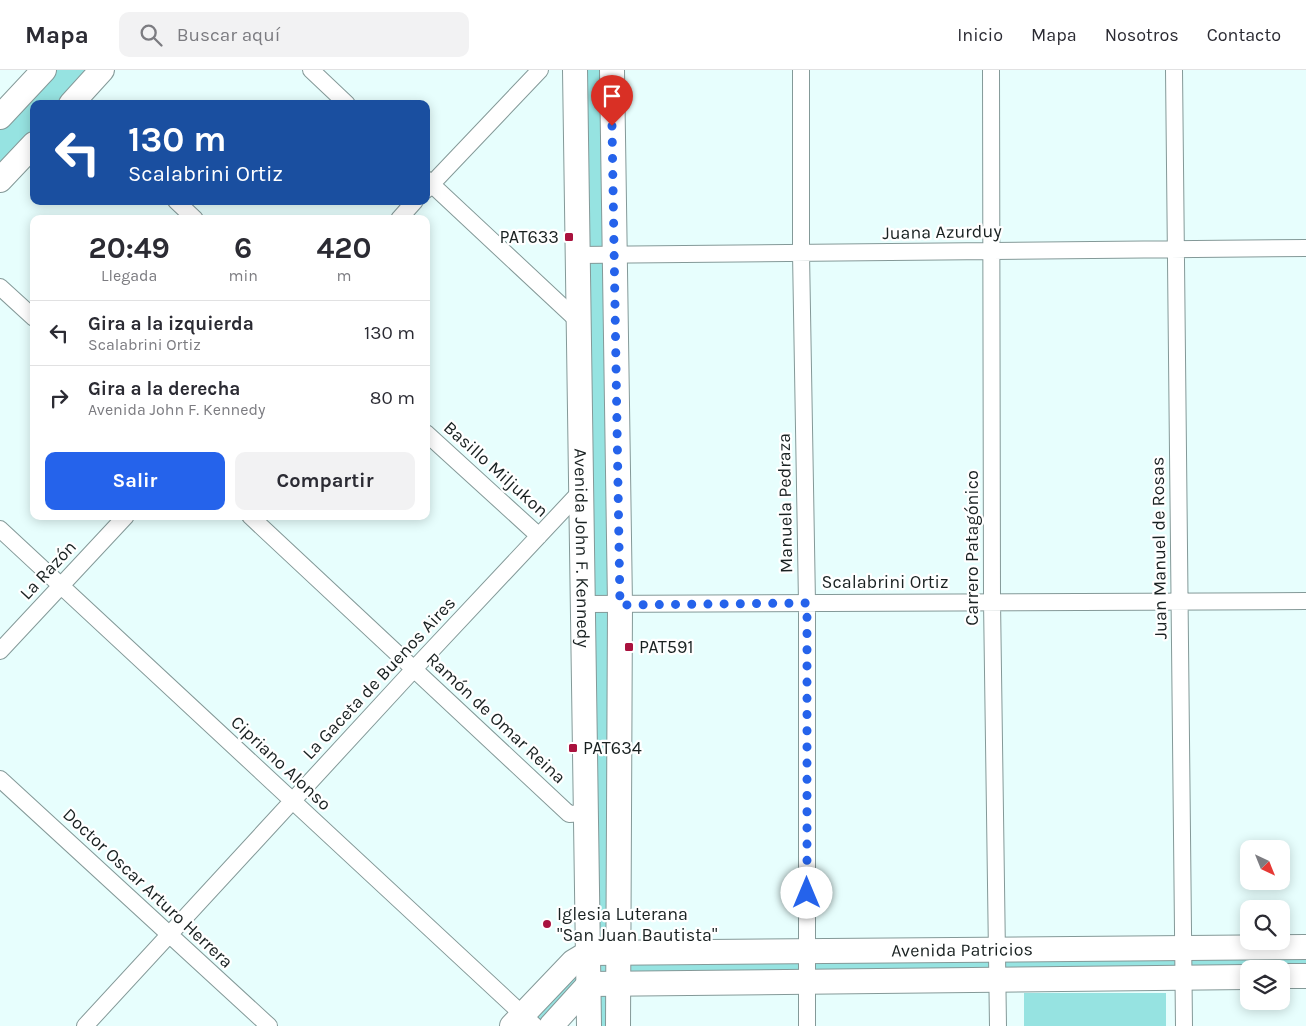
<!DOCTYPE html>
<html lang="es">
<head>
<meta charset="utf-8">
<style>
  body { margin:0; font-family:Karla,sans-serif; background:#f2f2f3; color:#2b2b33; height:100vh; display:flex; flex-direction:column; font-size:19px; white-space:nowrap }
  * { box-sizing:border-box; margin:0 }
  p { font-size:16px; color:#7c7c81 }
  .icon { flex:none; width:28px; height:28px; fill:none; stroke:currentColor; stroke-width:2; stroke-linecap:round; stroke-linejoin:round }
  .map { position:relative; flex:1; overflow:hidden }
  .details { position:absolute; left:30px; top:145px; width:400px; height:305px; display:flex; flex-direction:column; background:#fff; border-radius:10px; box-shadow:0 2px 12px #0003 }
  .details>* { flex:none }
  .guide { position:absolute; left:30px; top:30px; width:400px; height:105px; border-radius:10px; box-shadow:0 2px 12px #0003; background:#1a4fa0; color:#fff; overflow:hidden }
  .needle { width:32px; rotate:137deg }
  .fabs { position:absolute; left:1240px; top:770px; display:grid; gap:10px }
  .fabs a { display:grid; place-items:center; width:50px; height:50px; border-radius:10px; background:#fff; box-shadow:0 2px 12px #0003; font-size:25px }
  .pin { position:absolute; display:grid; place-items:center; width:42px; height:42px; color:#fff; margin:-51px -21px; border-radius:50% 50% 50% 0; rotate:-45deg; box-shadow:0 0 5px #0007 }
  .pin .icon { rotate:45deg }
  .me { position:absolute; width:55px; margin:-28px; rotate:0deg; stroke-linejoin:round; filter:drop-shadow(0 0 4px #0008) }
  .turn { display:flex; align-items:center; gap:18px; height:105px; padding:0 15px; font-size:22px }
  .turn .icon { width:65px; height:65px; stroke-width:2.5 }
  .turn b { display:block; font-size:35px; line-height:42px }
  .eta { display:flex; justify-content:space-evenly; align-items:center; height:85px; text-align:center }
  .eta b { font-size:30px; font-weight:700; line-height:35px }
  .action { display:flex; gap:10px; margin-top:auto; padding:10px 15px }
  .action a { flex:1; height:58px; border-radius:10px; background:#2563eb; color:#fff; font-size:20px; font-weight:700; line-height:58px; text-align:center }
  .action a+a { background:#f2f2f3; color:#2b2b33 }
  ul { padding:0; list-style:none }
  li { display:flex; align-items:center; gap:15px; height:65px; padding:0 15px; border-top:1px solid #e1e1e2 }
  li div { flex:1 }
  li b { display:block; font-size:19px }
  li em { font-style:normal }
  header { display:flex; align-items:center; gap:30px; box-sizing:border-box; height:70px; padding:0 25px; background:#fff; border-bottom:1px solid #e1e1e2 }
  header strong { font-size:24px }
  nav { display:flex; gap:28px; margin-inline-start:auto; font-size:18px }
  .search { width:350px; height:45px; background:#f2f2f3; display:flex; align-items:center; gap:12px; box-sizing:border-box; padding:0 18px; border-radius:10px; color:#7c7c81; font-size:19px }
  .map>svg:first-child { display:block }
  .green { fill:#96e3e1 }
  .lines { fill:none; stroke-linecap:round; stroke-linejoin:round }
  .street-casing { stroke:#849998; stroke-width:18 }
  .secondary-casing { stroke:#849998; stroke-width:26 }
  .street { stroke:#fff; stroke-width:16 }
  .secondary { stroke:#fff; stroke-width:24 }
  .route { stroke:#2563eb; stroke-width:9; stroke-dasharray:0 16.2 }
  .poi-dot { fill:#a9123e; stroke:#fff; stroke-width:2 }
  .labels { text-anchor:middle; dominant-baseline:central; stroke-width:4.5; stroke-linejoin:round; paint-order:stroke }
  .street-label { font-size:18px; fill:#192121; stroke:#fff }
  .poi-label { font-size:18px; fill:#192121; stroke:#fff; text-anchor:start }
</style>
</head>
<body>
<header>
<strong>Mapa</strong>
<div class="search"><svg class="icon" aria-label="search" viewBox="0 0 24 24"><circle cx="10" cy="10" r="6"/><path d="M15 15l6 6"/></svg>Buscar aquí</div>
<nav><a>Inicio</a><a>Mapa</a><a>Nosotros</a><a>Contacto</a></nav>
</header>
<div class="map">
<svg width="1306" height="956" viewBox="0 0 1306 956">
  <rect width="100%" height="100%" fill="#e7fefd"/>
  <!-- green -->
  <path class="green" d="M44,0H102L71,34H34V74L0,110V47Z
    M575,0H612L618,882L1306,877V906L1281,899H1249L618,914V956H589V915L551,956H513L580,887Z
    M1024,923H1166V956H1024Z"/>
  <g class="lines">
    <defs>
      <path id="street" d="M311,0L347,34
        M801,0V183L807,533V956
        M991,0L992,531L998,956
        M1174,0L1184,956
        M426,109L578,251
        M426,120L540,0
        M176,131L195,149
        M399,149L415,131
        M578,185L1306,178
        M0,217L34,248
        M426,363L539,466
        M250,446L569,744L586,743
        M0,459L535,956
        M584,534L1306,531
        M0,581L126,446
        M0,709L269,956
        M85,956L414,599L581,421"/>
      <g id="secondary">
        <path id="s1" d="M575,0L589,956"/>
        <path d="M612,0L620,535L618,956"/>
        <path d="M71,34L102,0"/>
        <path d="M0,47L44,0"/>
        <path d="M0,110L34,74"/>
        <path d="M1281,906H1306"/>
        <path id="s2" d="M512,956L573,892L588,883L1306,877"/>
        <path d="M551,956L589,914L1249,907"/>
      </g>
    </defs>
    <!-- street casing -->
    <use href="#street" class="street-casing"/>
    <!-- secondary casing -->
    <use href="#secondary" class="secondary-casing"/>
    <!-- street -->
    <use href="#street" class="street"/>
    <!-- secondary -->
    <use href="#secondary" class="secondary"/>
  </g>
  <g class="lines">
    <!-- route -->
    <path class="route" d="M612,56L620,535L807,533V823"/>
  </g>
  <!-- markers -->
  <g class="poi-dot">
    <rect x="564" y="162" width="10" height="10" rx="2.5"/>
    <rect x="624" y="572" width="10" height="10" rx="2.5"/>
    <rect x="568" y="673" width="10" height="10" rx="2.5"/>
    <circle cx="547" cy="854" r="5"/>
  </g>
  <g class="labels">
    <!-- street labels -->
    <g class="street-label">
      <text transform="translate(942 162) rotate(-1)">Juana Azurduy</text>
      <text transform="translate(496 399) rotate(42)">Basillo Miljukon</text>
      <text transform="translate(785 433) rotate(-91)">Manuela Pedraza</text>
      <text stroke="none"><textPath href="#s1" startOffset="478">Avenida John F. Kennedy</textPath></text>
      <text transform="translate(972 478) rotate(-90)">Carrero Patagónico</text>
      <text transform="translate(1159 478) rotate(-91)">Juan Manuel de Rosas</text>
      <text transform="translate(48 500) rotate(-47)">La Razón</text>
      <text x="885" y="512">Scalabrini Ortiz</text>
      <text transform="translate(379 608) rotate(-47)">La Gaceta de Buenos Aires</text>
      <text transform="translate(496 648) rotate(43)">Ramón de Omar Reina</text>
      <text transform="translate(281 693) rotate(43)">Cipriano Alonso</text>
      <text transform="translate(148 818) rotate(43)">Doctor Oscar Arturo Herrera</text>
      <text stroke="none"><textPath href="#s2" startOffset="480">Avenida Patricios</textPath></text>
    </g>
    <!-- poi labels -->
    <g class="poi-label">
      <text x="559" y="167" text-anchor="end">PAT633</text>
      <text x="639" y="577">PAT591</text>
      <text x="583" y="678">PAT634</text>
      <text x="557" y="844">Iglesia Luterana<tspan x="557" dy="21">"San Juan Bautista"</tspan></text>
    </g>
  </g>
</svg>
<div class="fabs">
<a><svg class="needle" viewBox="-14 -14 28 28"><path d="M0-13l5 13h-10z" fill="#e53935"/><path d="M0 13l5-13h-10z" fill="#7c7c81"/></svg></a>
<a><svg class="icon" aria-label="search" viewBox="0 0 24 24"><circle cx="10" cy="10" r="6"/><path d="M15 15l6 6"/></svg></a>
<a><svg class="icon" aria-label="layers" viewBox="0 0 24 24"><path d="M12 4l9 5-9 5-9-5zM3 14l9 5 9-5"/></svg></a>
</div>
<div class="pin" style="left:612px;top:56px;background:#d93025"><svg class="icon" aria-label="arrive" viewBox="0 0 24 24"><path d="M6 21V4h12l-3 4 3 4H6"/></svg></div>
<svg class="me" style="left:807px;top:823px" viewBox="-20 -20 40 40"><circle r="19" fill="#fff"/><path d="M0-13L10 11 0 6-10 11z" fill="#2563eb"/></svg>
<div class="guide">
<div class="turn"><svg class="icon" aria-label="left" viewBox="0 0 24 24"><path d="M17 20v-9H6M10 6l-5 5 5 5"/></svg><div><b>130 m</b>Scalabrini Ortiz</div></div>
</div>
<section class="details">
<div class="eta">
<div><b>20:49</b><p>Llegada</p></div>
<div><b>6</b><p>min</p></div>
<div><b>420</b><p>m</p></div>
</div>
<ul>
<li><svg class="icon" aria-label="left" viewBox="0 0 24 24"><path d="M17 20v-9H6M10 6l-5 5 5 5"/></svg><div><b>Gira a la izquierda</b><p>Scalabrini Ortiz</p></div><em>130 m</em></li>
<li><svg class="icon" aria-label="right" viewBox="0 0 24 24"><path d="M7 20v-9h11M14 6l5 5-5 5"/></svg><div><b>Gira a la derecha</b><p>Avenida John F. Kennedy</p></div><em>80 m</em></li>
</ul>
<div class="action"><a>Salir</a><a>Compartir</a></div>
</section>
</div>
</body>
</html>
